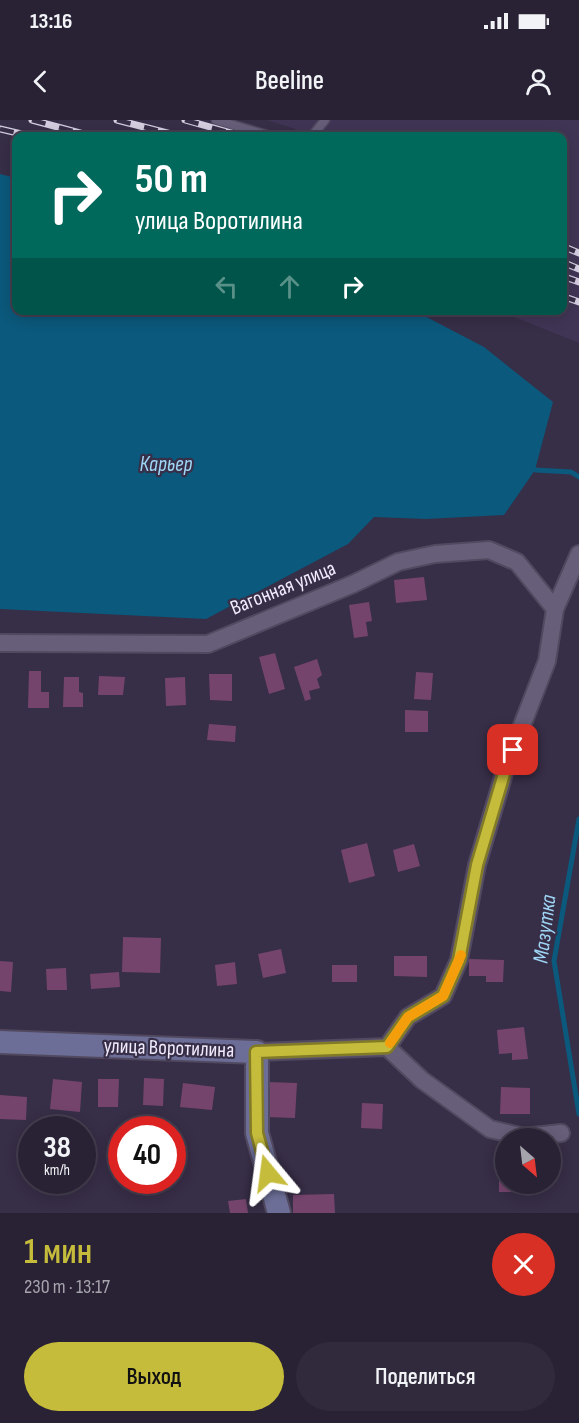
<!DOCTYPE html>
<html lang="ru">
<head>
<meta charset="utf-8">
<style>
  body { margin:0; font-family:"Sofia Sans Condensed",sans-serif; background:#312a3d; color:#f1f3f6; height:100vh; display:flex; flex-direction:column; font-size:22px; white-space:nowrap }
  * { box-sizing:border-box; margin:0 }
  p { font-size:20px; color:#a5a4ad }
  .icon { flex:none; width:33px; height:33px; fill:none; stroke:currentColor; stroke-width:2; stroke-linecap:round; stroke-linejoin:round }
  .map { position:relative; height:1093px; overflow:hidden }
  .panel { display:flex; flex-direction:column; background:#292235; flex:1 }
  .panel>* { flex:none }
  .hud { position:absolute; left:12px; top:12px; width:555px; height:183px; border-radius:12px; box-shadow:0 3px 15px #0003,0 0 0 2px #453f50; background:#00695c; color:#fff; overflow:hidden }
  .needle { width:39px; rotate:152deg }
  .buttons { position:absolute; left:495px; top:1008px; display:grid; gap:12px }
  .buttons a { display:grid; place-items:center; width:66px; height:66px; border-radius:50%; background:#292235; box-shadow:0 3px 15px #0003,0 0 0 2px #453f50; font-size:30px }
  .speed { position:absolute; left:18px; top:996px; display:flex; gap:12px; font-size:30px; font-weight:700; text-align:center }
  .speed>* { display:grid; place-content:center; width:78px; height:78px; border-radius:50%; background:#292235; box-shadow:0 3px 15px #0003,0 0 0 2px #453f50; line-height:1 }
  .speed small { font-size:15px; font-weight:400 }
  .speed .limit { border:9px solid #d22; background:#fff; color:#111 }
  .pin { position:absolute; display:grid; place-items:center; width:51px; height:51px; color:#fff; margin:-26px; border-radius:12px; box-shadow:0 3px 9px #0006 }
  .me { position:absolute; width:66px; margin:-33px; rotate:344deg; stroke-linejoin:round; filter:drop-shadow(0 0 4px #0008) }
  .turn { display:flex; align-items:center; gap:21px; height:126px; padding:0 24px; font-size:27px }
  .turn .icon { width:78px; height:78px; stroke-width:2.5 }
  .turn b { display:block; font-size:42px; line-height:51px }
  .lanes { display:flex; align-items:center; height:57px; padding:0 24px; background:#0003; justify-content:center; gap:30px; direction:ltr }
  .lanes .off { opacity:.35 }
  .round { display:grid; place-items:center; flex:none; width:63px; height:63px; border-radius:32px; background:#312a3d }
  .overview { display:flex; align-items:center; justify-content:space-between; height:102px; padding:0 24px }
  h1 { font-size:36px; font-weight:600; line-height:45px; color:#c6bc3c }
  .action { display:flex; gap:12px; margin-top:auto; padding:12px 24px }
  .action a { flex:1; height:69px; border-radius:36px; background:#c6bc3c; color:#111; font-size:24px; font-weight:600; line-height:69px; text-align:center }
  .action a+a { background:#312a3d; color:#f1f3f6 }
  .status { display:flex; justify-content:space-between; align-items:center; height:42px; padding:0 30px; background:#292235; direction:ltr }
  .status svg { height:16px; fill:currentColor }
  header { display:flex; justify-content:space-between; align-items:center; height:78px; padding:0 24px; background:#292235; font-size:27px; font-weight:600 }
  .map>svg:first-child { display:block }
  .built { fill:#413555 }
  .water { fill:#0b597c }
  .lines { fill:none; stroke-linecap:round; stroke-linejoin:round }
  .stream { stroke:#0b597c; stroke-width:5 }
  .building { fill:#75446d }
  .lane-casing { stroke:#51495f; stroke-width:11 }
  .street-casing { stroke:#51495f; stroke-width:20 }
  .secondary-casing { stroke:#51495f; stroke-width:26 }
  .lane { stroke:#675e7a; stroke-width:8 }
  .street { stroke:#675e7a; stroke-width:16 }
  .secondary { stroke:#6c6e97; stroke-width:22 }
  .rail-casing { stroke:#d4cee0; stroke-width:7 }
  .rail { stroke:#372e47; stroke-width:4.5; stroke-dasharray:14; stroke-linecap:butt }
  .route-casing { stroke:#817a27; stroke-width:15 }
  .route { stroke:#c6bc3c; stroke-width:10 }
  .slow { stroke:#f59e0b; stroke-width:10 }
  .labels { text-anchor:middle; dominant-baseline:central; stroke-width:4.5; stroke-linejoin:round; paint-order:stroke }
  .street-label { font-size:21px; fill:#f0ebfc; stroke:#372e47 }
  .water-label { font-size:22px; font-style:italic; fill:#9fd5f5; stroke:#372e47 }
</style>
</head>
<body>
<div class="status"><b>13:16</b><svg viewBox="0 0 49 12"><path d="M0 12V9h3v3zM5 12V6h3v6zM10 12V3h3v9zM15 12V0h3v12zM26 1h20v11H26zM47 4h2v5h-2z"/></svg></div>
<header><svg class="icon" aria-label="back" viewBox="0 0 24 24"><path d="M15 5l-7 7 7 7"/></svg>Beeline<svg class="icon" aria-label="person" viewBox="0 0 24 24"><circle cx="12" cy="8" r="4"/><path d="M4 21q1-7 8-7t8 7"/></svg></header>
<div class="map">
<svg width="579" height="1093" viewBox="0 0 579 1093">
  <rect width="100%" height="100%" fill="#372e47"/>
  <!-- built -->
  <path class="built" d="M267,0H579V223L499,191L562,190V16H301L295,9Z"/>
  <!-- water -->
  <path class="water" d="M0,54L16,58V190L415,191L484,227L553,282L535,350L504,395L426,399L374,397L348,424L206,499L0,489Z"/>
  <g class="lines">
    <!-- stream -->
    <path class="stream" d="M535,350L571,352L579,357
      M579,699L554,841L579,994"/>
  </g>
  <!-- building -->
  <path class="building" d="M424,457L427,480L396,483L394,460Z
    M369,482L372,501L366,502L368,516L354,518L349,485Z
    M275,533L285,569L269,574L259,537Z
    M317,539L322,555L317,559L320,568L309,571L311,579L305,581L294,547Z
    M29,551H41V572H49V588H28Z
    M416,552L433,553L431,580L414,579Z
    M209,554H232V581L210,580Z
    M99,556L125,557L123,575H98Z
    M64,557H79V572L83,573V587H63Z
    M185,557L186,585L166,586L165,558Z
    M405,590L428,591V612H405Z
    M209,604L236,606L235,622L207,620Z
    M367,723L375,756L349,763L341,730Z
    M414,724L420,746L398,752L393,730Z
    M123,817L161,818L160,853L122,852Z
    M281,829L286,853L263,858L258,834Z
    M394,836H427V857L394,856Z
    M469,839L504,840L503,862H486V856H469Z
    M0,841L13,842L11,872L0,871Z
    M235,842L237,864L217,866L215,845Z
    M332,845H357V862H332Z
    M66,848L67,870H47L46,849Z
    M119,852L120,867L91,869L90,854Z
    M524,907L528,939L512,940V933L499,934L497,910Z
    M144,958L164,959L163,986L143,985Z
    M53,959L82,962L80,992L50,989Z
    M98,959H119L118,987H98Z
    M266,962L297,963L295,998L265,997Z
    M183,963L215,967L212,990L180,987Z
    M501,967L530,968V994H500Z
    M0,975L27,977L26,1000L0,999Z
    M362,983L383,984L382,1009L361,1008Z
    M506,1045V1064H531V1072H499V1049Z
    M334,1074L335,1093H293V1075Z
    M246,1079L248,1093H230L228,1081Z"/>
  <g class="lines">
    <defs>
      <path id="lane" d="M216,0L270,16
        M312,16L325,0"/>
      <path id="street" d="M0,523L208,524L353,464L398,442L435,434L489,430L517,442L555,489
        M387,927L408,897L443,876L459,840L477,745L506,647L547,541L555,489L579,434
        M257,932L387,927L422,960L490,1009L524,1017L561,1013"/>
      <path id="secondary" d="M0,922L257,932V1013L279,1093"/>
    </defs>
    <!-- lane casing -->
    <use href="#lane" class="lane-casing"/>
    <!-- street casing -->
    <use href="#street" class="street-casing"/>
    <!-- secondary casing -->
    <use href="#secondary" class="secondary-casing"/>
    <!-- lane -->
    <use href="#lane" class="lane"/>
    <!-- street -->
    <use href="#street" class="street"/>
    <!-- secondary -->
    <use href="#secondary" class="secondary"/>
    <defs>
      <path id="rail" d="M32,0L91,16
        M117,0L179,16
        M185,0L242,16
        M0,9L30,16
        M562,126L579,133
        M562,142L579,149
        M562,156L579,162
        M562,176L579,182"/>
    </defs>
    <!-- rail casing -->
    <use href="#rail" class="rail-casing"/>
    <!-- rail -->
    <use href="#rail" class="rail"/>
  </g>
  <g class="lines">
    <defs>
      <path id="route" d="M268,1053L257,1013L256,932L387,927L408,897L443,876L459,840L477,745L506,647L513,630"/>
    </defs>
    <!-- route casing -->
    <use href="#route" class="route-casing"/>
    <!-- route -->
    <use href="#route" class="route"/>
    <!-- slow -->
    <path class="slow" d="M390,923L408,897L443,876L461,835"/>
  </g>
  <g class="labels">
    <!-- street labels -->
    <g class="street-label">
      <text transform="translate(283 468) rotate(-22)">Вагонная улица</text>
      <text transform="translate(169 928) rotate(2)">улица Воротилина</text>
    </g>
    <!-- water labels -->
    <g class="water-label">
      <text x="166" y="344">Карьер</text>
      <text transform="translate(545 809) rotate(-83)">Мазутка</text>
    </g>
  </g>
</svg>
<div class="buttons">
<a><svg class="needle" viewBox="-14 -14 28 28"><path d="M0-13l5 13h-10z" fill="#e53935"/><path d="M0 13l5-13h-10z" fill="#a5a4ad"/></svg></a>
</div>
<div class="speed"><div>38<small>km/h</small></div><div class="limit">40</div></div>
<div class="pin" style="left:513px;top:630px;background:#d93025"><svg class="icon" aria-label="arrive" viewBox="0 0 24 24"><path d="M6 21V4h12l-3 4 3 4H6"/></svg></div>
<svg class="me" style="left:268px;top:1053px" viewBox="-20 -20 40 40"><path d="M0-17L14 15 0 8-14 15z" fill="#c6bc3c" stroke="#fff" stroke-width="4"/></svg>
<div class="hud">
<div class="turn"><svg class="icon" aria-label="right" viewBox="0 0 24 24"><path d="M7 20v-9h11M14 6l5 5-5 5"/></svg><div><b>50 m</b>улица Воротилина</div></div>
<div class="lanes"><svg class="icon off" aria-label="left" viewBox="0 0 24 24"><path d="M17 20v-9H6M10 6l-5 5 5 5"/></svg><svg class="icon off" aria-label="ahead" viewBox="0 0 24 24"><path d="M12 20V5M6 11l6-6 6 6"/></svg><svg class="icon" aria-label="right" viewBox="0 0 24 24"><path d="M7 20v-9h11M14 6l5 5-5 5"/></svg></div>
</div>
</div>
<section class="panel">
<div class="overview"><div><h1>1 мин</h1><p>230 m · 13:17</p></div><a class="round" style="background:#d93025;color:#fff"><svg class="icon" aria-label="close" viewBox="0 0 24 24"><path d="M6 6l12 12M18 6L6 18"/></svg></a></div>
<div class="action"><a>Выход</a><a>Поделиться</a></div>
</section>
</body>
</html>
